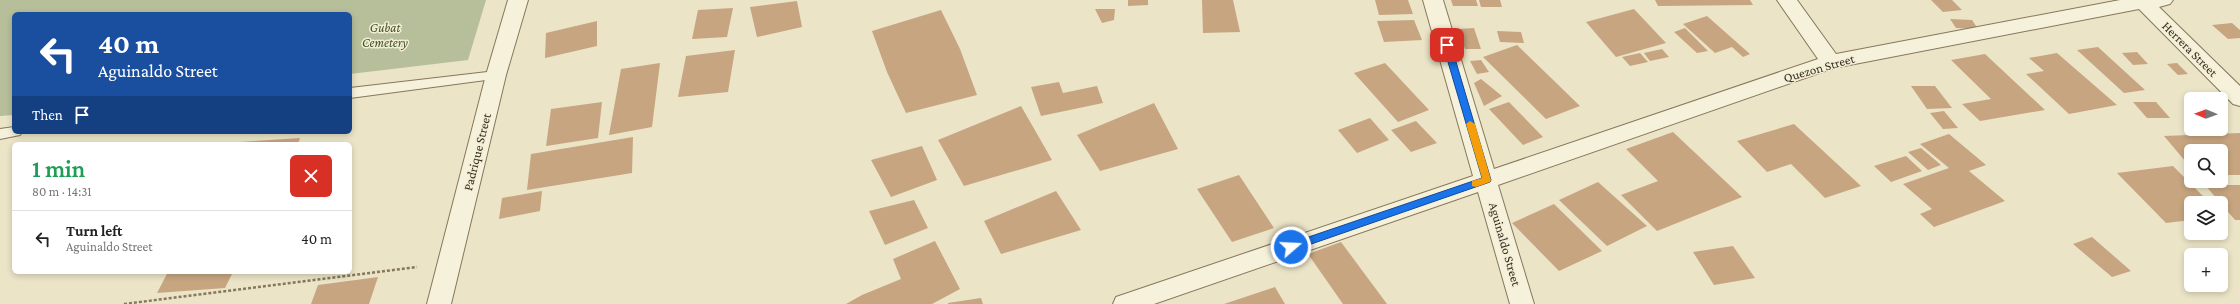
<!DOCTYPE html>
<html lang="en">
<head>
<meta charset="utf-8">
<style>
  body { margin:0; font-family:"Crimson Pro",serif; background:#f6f6f6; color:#222; height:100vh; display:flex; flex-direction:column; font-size:15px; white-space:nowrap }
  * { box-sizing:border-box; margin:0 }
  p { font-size:13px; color:#767676 }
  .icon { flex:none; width:22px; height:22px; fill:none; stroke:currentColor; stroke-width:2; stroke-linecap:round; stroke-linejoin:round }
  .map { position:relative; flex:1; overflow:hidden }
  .side { position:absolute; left:12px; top:142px; width:340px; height:132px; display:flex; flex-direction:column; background:#fff; border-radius:6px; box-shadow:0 2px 6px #0003 }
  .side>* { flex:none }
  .top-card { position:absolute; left:12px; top:12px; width:340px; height:122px; border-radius:6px; box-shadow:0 2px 6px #0003; background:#1a4fa0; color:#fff; overflow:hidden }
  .needle { width:26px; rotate:271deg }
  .buttons { position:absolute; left:2184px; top:92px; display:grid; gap:8px }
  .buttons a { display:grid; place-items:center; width:44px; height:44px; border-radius:6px; background:#fff; box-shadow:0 2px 6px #0003; font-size:20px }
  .pin { position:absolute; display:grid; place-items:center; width:34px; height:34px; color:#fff; margin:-17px; border-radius:8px; box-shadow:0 2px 6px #0006 }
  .me { position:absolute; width:44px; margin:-22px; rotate:71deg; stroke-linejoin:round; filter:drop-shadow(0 0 3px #0008) }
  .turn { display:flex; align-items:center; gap:14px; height:84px; padding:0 20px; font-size:18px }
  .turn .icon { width:52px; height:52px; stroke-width:2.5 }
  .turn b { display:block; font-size:28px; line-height:34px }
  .then { display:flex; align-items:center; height:38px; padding:0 20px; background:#0003; gap:8px; font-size:15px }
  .round { display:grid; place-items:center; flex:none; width:42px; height:42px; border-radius:6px; background:#f6f6f6 }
  .overview { display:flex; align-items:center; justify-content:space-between; height:68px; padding:0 20px }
  h1 { font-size:24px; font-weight:600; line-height:30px; color:#1e9e55 }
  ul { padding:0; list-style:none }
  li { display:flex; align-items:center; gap:12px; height:56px; padding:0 20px; border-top:1px solid #e0e0e0 }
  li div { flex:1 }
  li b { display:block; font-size:15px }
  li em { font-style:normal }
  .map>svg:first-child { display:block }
  .cemetery { fill:#b6be9a }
  .building { fill:#c7a580 }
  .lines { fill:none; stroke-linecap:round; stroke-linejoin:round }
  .lane-casing { stroke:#86775e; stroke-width:2 }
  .street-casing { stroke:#86775e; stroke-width:2 }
  .path { stroke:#86775e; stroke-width:2.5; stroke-dasharray:3 2; stroke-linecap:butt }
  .lane { fill:#f6f1da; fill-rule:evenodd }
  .street { fill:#f6f1da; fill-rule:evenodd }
  .route { fill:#1a73e8; stroke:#114b97 }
  .slow { fill:#f59e0b }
  .labels { text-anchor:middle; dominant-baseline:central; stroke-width:3; stroke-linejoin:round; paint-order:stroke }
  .park-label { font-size:13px; font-style:italic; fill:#435228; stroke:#f3eed6 }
  .street-label { font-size:13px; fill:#372e20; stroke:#f3eed6 }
</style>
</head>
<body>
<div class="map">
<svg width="2240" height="304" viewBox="0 0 2240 304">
  <rect width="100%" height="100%" fill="#ebe4c7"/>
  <!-- cemetery -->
  <path class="cemetery" d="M0,0H486L468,60L350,74V14H14V115L0,116Z"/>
  <!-- building -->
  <path class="building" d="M1128,0H1148V5L1128,6Z
    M1202,0H1233L1240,32L1203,33Z
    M1375,0H1408L1413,14L1379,15Z
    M1451,0H1476L1478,6H1453Z
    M1479,0H1500L1502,7H1481Z
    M1655,0H1750L1753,5L1658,6Z
    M1931,0H1952L1962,10L1943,12Z
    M797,1L802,27L757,37L750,7Z
    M733,8L727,37L692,39L698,10Z
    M1095,9H1115L1114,20L1102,23Z
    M1634,9L1666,43L1616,57L1586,22Z
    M941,10L960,49L977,95L906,113L887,72L872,31Z
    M1707,16L1750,54L1743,57L1732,47L1715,53L1683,24Z
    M1950,19L1972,20L1978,29L1956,28Z
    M1414,20L1422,40L1384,42L1377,21Z
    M597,21V46L545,58L546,33Z
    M2232,23L2240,30V38L2228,39L2212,25Z
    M1474,28L1481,49H1465L1458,29Z
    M1685,28L1708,51L1697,53L1674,32Z
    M1497,31L1521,32L1524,43L1500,42Z
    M1517,45L1580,106L1546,119L1483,57Z
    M2098,47L2145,90L2124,93L2077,50Z
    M1662,49L1669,57L1650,61L1644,53Z
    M735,50L728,92L678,97L686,56Z
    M2137,52L2148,64L2133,65L2122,53Z
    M1640,53L1648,62L1630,66L1622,57Z
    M2057,53L2117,105L2069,114L2026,74L2044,71L2029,58Z
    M1985,54L2045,110L1980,121L1962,104L1991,99L1951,60Z
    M1481,60L1489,72L1477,74L1470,61Z
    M660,63L652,127L609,135L621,69Z
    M1385,63L1429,110L1398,122L1354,73Z
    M2177,63L2188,74L2178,75L2167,64Z
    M1481,79L1502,96L1484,106L1474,83Z
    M1059,82L1063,93L1097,86L1103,103L1041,116L1031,87Z
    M1911,86H1935L1952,108L1927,109Z
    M602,102L598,138L546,146L551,109Z
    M1509,102L1543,137L1523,145L1489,109Z
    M2133,102H2156L2170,118H2147Z
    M1154,103L1178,149L1100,171L1077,135Z
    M1021,106L1052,160L964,186L938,140Z
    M1944,111L1958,128L1943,129L1930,113Z
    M1370,118L1389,140L1357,153L1338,130Z
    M1416,121L1437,143L1411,152L1391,130Z
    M1794,124L1861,186L1825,198L1791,164L1767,172L1737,141Z
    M1673,132L1742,197L1657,231L1621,195L1658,181L1626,149Z
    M2240,133V175H2221V151H2191V168L2164,136Z
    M1949,134L1986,165L1969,171L2005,201L1934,227L1920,214L1932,209L1903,184L1949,168L1920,144Z
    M633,137L632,173L527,190L531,154Z
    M300,138L298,144H238L239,142Z
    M922,146L937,180L891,197L871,160Z
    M1921,148L1941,165L1928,170L1908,152Z
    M1906,156L1922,171L1891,182L1874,166Z
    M2173,166L2210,203H2191V220L2166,223L2117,173Z
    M1239,175L1274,228L1232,242L1197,189Z
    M1598,182L1647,226L1607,246L1559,200Z
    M2205,185H2240V220H2235Z
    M542,191L540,211L499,219L502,198Z
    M1056,191L1081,230L1001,254L984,221Z
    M914,200L928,228L885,245L869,211Z
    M1554,204L1602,251L1559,271L1512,223Z
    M2092,237L2131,271L2112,277L2073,244Z
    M935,241L960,289L932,304H846L862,295L901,279L893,259Z
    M1341,242L1387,304H1343L1308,254Z
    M1733,246L1755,278L1714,285L1693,252Z
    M168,272H233L225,288L157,293Z
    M378,277L369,304H311L318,285Z
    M1275,287L1285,304H1224Z
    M981,298L983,304H948V303Z"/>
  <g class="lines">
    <defs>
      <path id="lane" d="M496,71L503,75L501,78L350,98V88Z
        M14,127V132H22L20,135L0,139V129Z"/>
      <path id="street" d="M508,0H528L506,75L451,304H427L486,75Z
        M1423,0H1443L1494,169L1818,59L1777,0H1797L1836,54L2120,0H2173L2170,4L2159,7L2240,86V106L2233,104L2139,9L1834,68L1498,185L1534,304H1510L1478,192L1154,304H1113L1116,297L1473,176Z"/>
    </defs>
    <!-- lane casing -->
    <use href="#lane" class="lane-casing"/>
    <!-- street casing -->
    <use href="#street" class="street-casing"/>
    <!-- path -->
    <path class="path" d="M124,304L417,267"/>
    <!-- lane -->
    <use href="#lane" class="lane"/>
    <!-- street -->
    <use href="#street" class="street"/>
  </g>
  <!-- route -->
  <path class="route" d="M1447,42L1451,45L1491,180L1490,182L1294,250H1288V244L1482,178L1443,45Z"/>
  <!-- slow -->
  <path class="slow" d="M1470,121L1475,124L1491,180L1490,182L1476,187L1472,186V181L1482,178L1466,124Z"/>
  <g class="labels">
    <!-- park labels -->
    <g class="park-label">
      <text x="385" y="27">Gubat<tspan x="385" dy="15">Cemetery</tspan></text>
    </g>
    <!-- street labels -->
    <g class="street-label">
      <text transform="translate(2190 49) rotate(45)">Herrera Street</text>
      <text transform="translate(1819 68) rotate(-16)">Quezon Street</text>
      <text transform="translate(477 152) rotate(-76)">Padrique Street</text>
      <text transform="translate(1505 244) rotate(74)">Aguinaldo Street</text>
    </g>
  </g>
</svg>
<div class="buttons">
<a><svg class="needle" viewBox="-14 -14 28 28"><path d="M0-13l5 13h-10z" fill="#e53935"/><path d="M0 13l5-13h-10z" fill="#767676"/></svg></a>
<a><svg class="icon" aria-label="search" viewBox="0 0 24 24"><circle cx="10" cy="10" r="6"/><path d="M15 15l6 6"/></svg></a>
<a><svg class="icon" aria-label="layers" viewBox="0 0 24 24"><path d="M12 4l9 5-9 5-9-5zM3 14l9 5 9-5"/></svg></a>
<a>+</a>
</div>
<div class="pin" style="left:1447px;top:45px;background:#d93025"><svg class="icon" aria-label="arrive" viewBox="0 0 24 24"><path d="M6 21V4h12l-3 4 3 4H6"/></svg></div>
<svg class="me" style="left:1291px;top:247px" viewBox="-20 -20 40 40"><circle r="17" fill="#1a73e8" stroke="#fff" stroke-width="3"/><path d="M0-11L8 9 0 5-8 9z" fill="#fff"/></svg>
<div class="top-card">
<div class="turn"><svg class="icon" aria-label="left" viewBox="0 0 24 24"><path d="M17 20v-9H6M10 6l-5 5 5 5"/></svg><div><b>40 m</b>Aguinaldo Street</div></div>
<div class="then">Then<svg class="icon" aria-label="arrive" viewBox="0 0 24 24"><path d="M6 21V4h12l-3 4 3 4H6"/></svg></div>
</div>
<section class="side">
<div class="overview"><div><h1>1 min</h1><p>80 m · 14:31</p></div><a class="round" style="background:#d93025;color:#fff"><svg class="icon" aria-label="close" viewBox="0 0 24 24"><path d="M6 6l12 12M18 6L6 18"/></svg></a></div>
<ul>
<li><svg class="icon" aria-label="left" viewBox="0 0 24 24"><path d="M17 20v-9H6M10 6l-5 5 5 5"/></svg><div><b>Turn left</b><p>Aguinaldo Street</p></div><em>40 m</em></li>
</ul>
</section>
</div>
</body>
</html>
